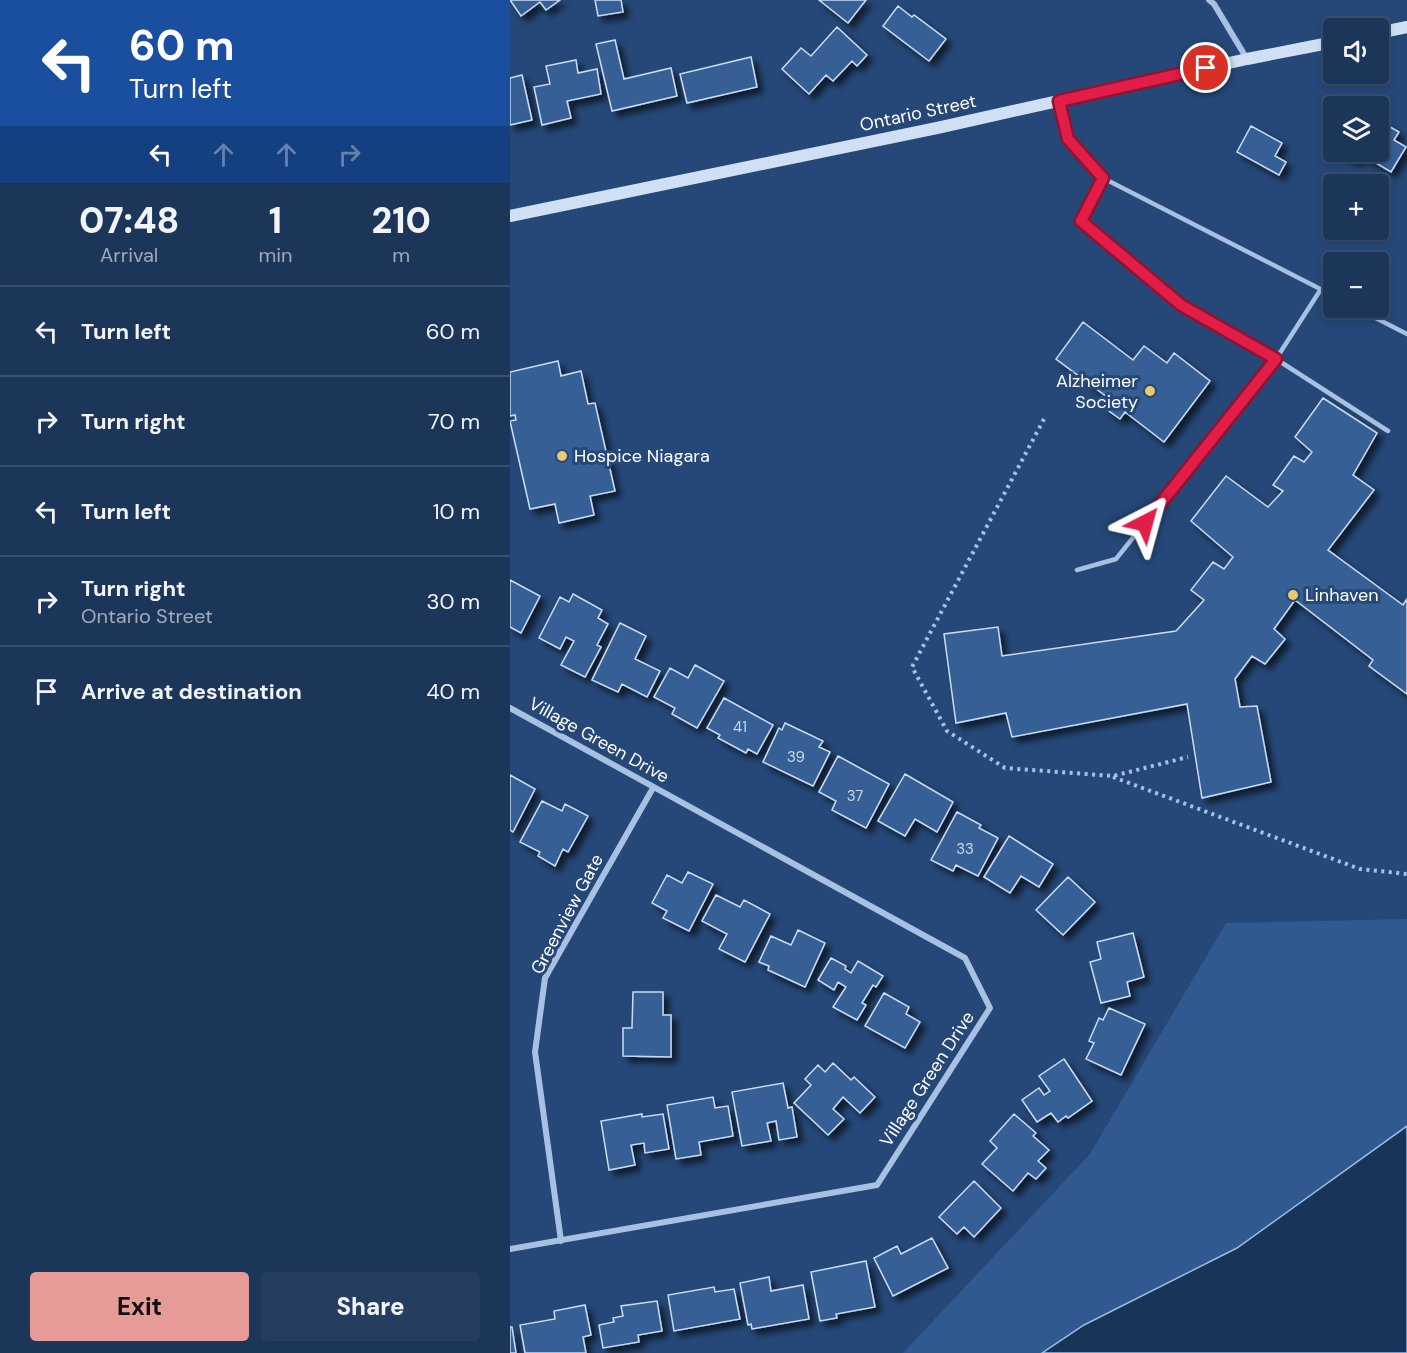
<!DOCTYPE html>
<html lang="en">
<head>
<meta charset="utf-8">
<style>
  body { margin:0; font-family:"DM Sans",sans-serif; background:#253e60; color:#f1f3f6; height:100vh; display:flex; flex-direction:column; font-size:22px; white-space:nowrap }
  * { box-sizing:border-box; margin:0 }
  p { font-size:20px; color:#a0abbb }
  .icon { flex:none; width:33px; height:33px; fill:none; stroke:currentColor; stroke-width:2; stroke-linecap:round; stroke-linejoin:round }
  .map { position:relative; flex:1; overflow:hidden }
  .sheet { display:flex; flex-direction:column; background:#1c365a; width:510px }
  .sheet>* { flex:none }
  .hud { background:#1a4fa0; color:#fff; overflow:hidden }
  .buttons { position:absolute; left:813px; top:18px; display:grid; gap:12px }
  .buttons a { display:grid; place-items:center; width:66px; height:66px; border-radius:6px; background:#1c365a; box-shadow:0 3px 9px #0003,0 0 0 2px #3a5070; font-size:30px }
  .pin { position:absolute; display:grid; place-items:center; width:51px; height:51px; color:#fff; margin:-26px; border:3px solid #fff; border-radius:50%; box-shadow:0 2px 6px #0007 }
  .me { position:absolute; width:66px; margin:-33px; rotate:39deg; stroke-linejoin:round; filter:drop-shadow(0 0 4px #0008) }
  .turn { display:flex; align-items:center; gap:21px; height:126px; padding:0 30px; font-size:27px }
  .turn .icon { width:78px; height:78px; stroke-width:2.5 }
  .turn b { display:block; font-size:42px; line-height:51px }
  .lanes { display:flex; align-items:center; height:57px; padding:0 30px; background:#0003; justify-content:center; gap:30px; direction:ltr }
  .lanes .off { opacity:.35 }
  .eta { display:flex; justify-content:space-evenly; align-items:center; height:102px; text-align:center }
  .eta b { font-size:36px; font-weight:800; line-height:42px }
  .cta { display:flex; gap:12px; margin-top:auto; padding:12px 30px }
  .cta a { flex:1; height:69px; border-radius:6px; background:#e69b98; color:#111; font-size:24px; font-weight:800; line-height:69px; text-align:center }
  .cta a+a { background:#253e60; color:#f1f3f6 }
  ul { padding:0; list-style:none }
  li { display:flex; align-items:center; gap:18px; height:90px; padding:0 30px; border-top:2px solid #3a5070 }
  li div { flex:1 }
  li b { display:block; font-size:22px }
  li em { font-style:normal }
  main { display:flex; flex:1; min-height:0 }
  .map>svg:first-child { display:block }
  .green { fill:#305990 }
  .water { fill:#193459; stroke:#9bbce4; stroke-width:1.5 }
  .building { fill:#355e95; stroke:#c9dcf3; stroke-width:1.5; filter:url(#shadow) }
  .lines { fill:none; stroke-linecap:round; stroke-linejoin:round }
  .path { stroke:#a7c1e3; stroke-width:4; stroke-dasharray:3 4.5; stroke-linecap:butt }
  .service { stroke:#a7c1e3; stroke-width:4.5 }
  .minor { stroke:#a7c1e3; stroke-width:6 }
  .secondary { stroke:#d0dff3; stroke-width:12 }
  .route-casing { stroke:#92132f; stroke-width:15 }
  .route { stroke:#e11d48; stroke-width:10 }
  .poi-dot { fill:#ecc96c; stroke:#254878; stroke-width:2 }
  .labels { text-anchor:middle; dominant-baseline:central; stroke-width:6; stroke-linejoin:round; paint-order:stroke }
  .number-label { font-size:15px; fill:#ccd7e4 }
  .street-label { font-size:18px; fill:#fff; stroke:#254878 }
  .poi-label { font-size:18px; fill:#fff; stroke:#254878; text-anchor:start }
</style>
</head>
<body>
<main>
<section class="sheet">
<div class="hud">
<div class="turn"><svg class="icon" aria-label="left" viewBox="0 0 24 24"><path d="M17 20v-9H6M10 6l-5 5 5 5"/></svg><div><b>60 m</b>Turn left</div></div>
<div class="lanes"><svg class="icon" aria-label="left" viewBox="0 0 24 24"><path d="M17 20v-9H6M10 6l-5 5 5 5"/></svg><svg class="icon off" aria-label="ahead" viewBox="0 0 24 24"><path d="M12 20V5M6 11l6-6 6 6"/></svg><svg class="icon off" aria-label="ahead" viewBox="0 0 24 24"><path d="M12 20V5M6 11l6-6 6 6"/></svg><svg class="icon off" aria-label="right" viewBox="0 0 24 24"><path d="M7 20v-9h11M14 6l5 5-5 5"/></svg></div>
</div>
<div class="eta">
<div><b>07:48</b><p>Arrival</p></div>
<div><b>1</b><p>min</p></div>
<div><b>210</b><p>m</p></div>
</div>
<ul>
<li><svg class="icon" aria-label="left" viewBox="0 0 24 24"><path d="M17 20v-9H6M10 6l-5 5 5 5"/></svg><div><b>Turn left</b></div><em>60 m</em></li>
<li><svg class="icon" aria-label="right" viewBox="0 0 24 24"><path d="M7 20v-9h11M14 6l5 5-5 5"/></svg><div><b>Turn right</b></div><em>70 m</em></li>
<li><svg class="icon" aria-label="left" viewBox="0 0 24 24"><path d="M17 20v-9H6M10 6l-5 5 5 5"/></svg><div><b>Turn left</b></div><em>10 m</em></li>
<li><svg class="icon" aria-label="right" viewBox="0 0 24 24"><path d="M7 20v-9h11M14 6l5 5-5 5"/></svg><div><b>Turn right</b><p>Ontario Street</p></div><em>30 m</em></li>
<li><svg class="icon" aria-label="arrive" viewBox="0 0 24 24"><path d="M6 21V4h12l-3 4 3 4H6"/></svg><div><b>Arrive at destination</b></div><em>40 m</em></li>
</ul>
<div class="cta"><a>Exit</a><a>Share</a></div>
</section>
<div class="map">
<svg width="897" height="1353" viewBox="0 0 897 1353">
  <defs>
    <filter id="shadow"><feDropShadow dx="5.5" dy="5.5" stdDeviation="3" flood-color="#0009"/></filter>
  </defs>
  <rect width="100%" height="100%" fill="#254878"/>
  <!-- green -->
  <path class="green" d="M897,919V1126L727,1248L574,1325L532,1353H393L580,1154L716,923Z"/>
  <!-- water -->
  <path class="water" d="M897,1126V1353H532L574,1325L727,1248Z"/>
  <!-- building -->
  <path class="building" d="M0,0H50L36,10L30,2L11,16Z
    M85,0H111L113,12L88,16Z
    M309,0H356L338,23Z
    M388,6L402,17L404,15L436,39L419,61L373,26Z
    M327,27L357,55L347,66L342,61L323,81L316,75L299,94L272,69L291,48L301,56Z
    M105,40L114,79L161,68L167,96L102,111L86,44Z
    M241,57L247,87L177,103L170,74Z
    M66,60L68,73L87,69L91,94L57,101L61,118L32,125L24,87L40,84L36,66Z
    M12,75L22,120L0,125V78Z
    M868,120L889,132L884,140L896,147L881,172L851,154L846,161L831,152H868Z
    M741,126L772,143L765,156L776,162L769,175L727,152Z
    M573,322L623,360L634,346L657,363L664,353L700,381L654,442L615,412L610,419L595,408L601,400L546,359Z
    M48,361L51,376L71,371L78,404L85,403L105,491L80,496L84,515L49,523L45,504L20,509L0,421L6,420L5,415L0,416V372Z
    M813,398L867,433L843,475L864,490L818,550L893,605L897,599V694L859,666L863,660L785,600L764,629L775,639L755,664L742,656L725,679L730,707L747,706L761,782L692,798L677,704L502,737L496,713L446,723L434,634L488,627L492,656L666,631L694,600L681,590L703,562L714,569L723,557L681,521L716,476L758,507L773,491L763,485L784,456L794,462L802,452L785,437Z
    M0,580L30,596L11,633L0,627Z
    M63,594L92,610L88,618L98,624L87,645L91,647L75,677L51,665L64,641L56,637L50,649L29,638L50,597L59,602Z
    M110,623L136,636L125,659L150,671L137,697L112,684L108,692L82,680Z
    M185,665L214,681L187,728L162,714L165,708L144,697L160,668L178,678Z
    M214,698L263,725L247,754L238,749L236,753L208,738L210,735L197,728Z
    M275,723L313,741L309,747L320,752L303,786L253,762L269,728L272,730Z
    M328,756L379,784L356,828L322,810L326,801L309,792Z
    M395,774L443,802L427,832L405,819L395,836L368,821Z
    M0,775L25,789L3,832L0,830Z
    M32,801L52,811L55,804L78,816L58,852L53,849L45,866L28,856L30,852L10,842Z
    M447,812L471,825L469,828L488,838L468,876L446,865L443,871L421,860Z
    M499,836L543,864L529,887L511,876L500,893L474,877Z
    M178,872L203,884L179,931L153,918L157,911L142,903L157,875L172,883Z
    M558,877L585,902L553,935L526,910Z
    M206,895L230,907L234,900L260,914L235,962L209,949L217,934L192,921Z
    M288,930L315,943L295,987L258,970L259,966L249,962L261,936L281,945Z
    M623,933L634,977L617,982L620,996L591,1003L580,962L591,959L587,942Z
    M321,958L336,966L335,969L341,973L348,961L373,976L366,987L363,985L352,1003L356,1005L347,1020L323,1007L336,987L328,982L324,990L308,980Z
    M123,992H153V1015H161V1057L113,1056V1028H122Z
    M374,993L399,1007L396,1014L410,1022L395,1048L355,1026Z
    M599,1008L635,1024L611,1075L576,1059L584,1043L579,1041L589,1018L593,1020Z
    M554,1059L582,1101L558,1118L556,1116L548,1122L541,1113L527,1122L512,1100L529,1088L534,1095L540,1091L529,1076Z
    M323,1063L341,1080L344,1077L365,1097L350,1113L333,1097L323,1109L334,1119L318,1135L284,1103L301,1085L295,1079L308,1065L315,1072Z
    M273,1083L278,1108L282,1107L287,1137L269,1140L266,1121L257,1123L261,1141L232,1146L222,1092Z
    M203,1097L205,1108L218,1106L223,1136L189,1142L191,1155L166,1159L157,1105Z
    M132,1114V1117L153,1114L159,1149L135,1153L134,1143L121,1145L125,1165L99,1170L91,1121Z
    M504,1114L526,1133L523,1136L539,1150L528,1161L536,1168L526,1179L518,1173L503,1191L472,1164L487,1148L480,1141Z
    M464,1181L491,1208L464,1237L454,1227L447,1234L429,1217Z
    M422,1238L438,1268L383,1296L364,1258L387,1246L391,1254Z
    M356,1261L365,1307L326,1314L327,1318L310,1321L301,1272Z
    M259,1277L261,1291L293,1285L299,1319L242,1329L241,1324L238,1325L230,1283Z
    M204,1287L205,1292L224,1289L230,1319L164,1331L158,1295Z
    M147,1301L152,1331L128,1335L129,1342L93,1348L89,1325L104,1322L103,1318L113,1316L111,1306Z
    M75,1305L81,1335L73,1337L76,1353H15L10,1325L45,1319L44,1311Z
    M0,1327H2L6,1353H0Z"/>
  <g class="lines">
    <!-- path -->
    <path class="path" d="M534,419L402,667L437,731L495,768L603,776L678,757
      M603,777L850,869L897,874"/>
    <!-- service -->
    <path class="service" d="M550,102L558,139L593,178
      M824,296L593,178L571,221L671,305L766,359L878,431
      M846,308L897,334
      M567,570L606,559L766,359L811,289"/>
    <!-- minor -->
    <path class="minor" d="M699,0L704,4L737,59
      M0,708L455,958L480,1008L367,1185L0,1249
      M51,1241L25,1052L35,978L143,788"/>
    <!-- secondary -->
    <path class="secondary" d="M868,33L897,27
      M0,216L427,128L737,59L824,42"/>
  </g>
  <g class="lines">
    <defs>
      <path id="route" d="M635,523L766,359L671,305L571,221L593,178L558,139L549,101L696,68"/>
    </defs>
    <!-- route casing -->
    <use href="#route" class="route-casing"/>
    <!-- route -->
    <use href="#route" class="route"/>
  </g>
  <!-- markers -->
  <g class="poi-dot">
    <circle cx="640" cy="391" r="6"/>
    <circle cx="52" cy="456" r="6"/>
    <circle cx="783" cy="595" r="6"/>
  </g>
  <g class="labels">
    <!-- number labels -->
    <g class="number-label">
      <text x="230" y="727">41</text>
      <text x="286" y="757">39</text>
      <text x="345" y="796">37</text>
      <text x="455" y="849">33</text>
    </g>
    <!-- street labels -->
    <g class="street-label">
      <text transform="translate(408 113) rotate(-12)">Ontario Street</text>
      <text transform="translate(89 740) rotate(29)">Village Green Drive</text>
      <text transform="translate(57 914) rotate(-62)">Greenview Gate</text>
      <text transform="translate(417 1079) rotate(-57)">Village Green Drive</text>
    </g>
    <!-- poi labels -->
    <g class="poi-label">
      <text x="628" y="381" text-anchor="end">Alzheimer<tspan x="628" dy="21">Society</tspan></text>
      <text x="64" y="456">Hospice Niagara</text>
      <text x="795" y="595">Linhaven</text>
    </g>
  </g>
</svg>
<div class="buttons">
<a><svg class="icon" aria-label="sound" viewBox="0 0 24 24"><path d="M4 9h4l5-4v14l-5-4H4zM17 9q2 3 0 6"/></svg></a>
<a><svg class="icon" aria-label="layers" viewBox="0 0 24 24"><path d="M12 4l9 5-9 5-9-5zM3 14l9 5 9-5"/></svg></a>
<a>+</a>
<a>−</a>
</div>
<div class="pin" style="left:696px;top:68px;background:#d93025"><svg class="icon" aria-label="arrive" viewBox="0 0 24 24"><path d="M6 21V4h12l-3 4 3 4H6"/></svg></div>
<svg class="me" style="left:635px;top:523px" viewBox="-20 -20 40 40"><path d="M0-17L14 15 0 8-14 15z" fill="#e11d48" stroke="#fff" stroke-width="4"/></svg>
</div>
</main>
</body>
</html>
